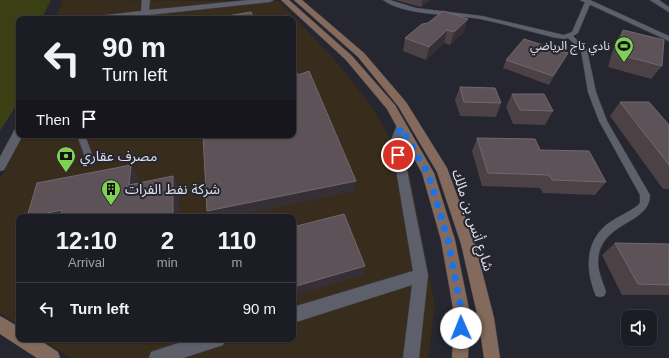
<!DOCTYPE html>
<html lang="en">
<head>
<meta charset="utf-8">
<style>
  body { margin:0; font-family:Arial,"Noto Sans Arabic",sans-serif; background:#292931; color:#f1f3f6; height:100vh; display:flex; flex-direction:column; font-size:15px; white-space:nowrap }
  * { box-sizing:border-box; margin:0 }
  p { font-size:13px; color:#a0a1a6 }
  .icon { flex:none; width:22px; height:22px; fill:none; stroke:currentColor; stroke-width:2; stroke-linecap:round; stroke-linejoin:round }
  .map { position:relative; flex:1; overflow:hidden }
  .sheet { position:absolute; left:16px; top:214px; width:280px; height:128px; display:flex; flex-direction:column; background:#1c1c24; border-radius:8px; box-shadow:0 1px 3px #0004,0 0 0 1px #3a3a41 }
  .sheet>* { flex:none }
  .top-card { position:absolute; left:16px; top:16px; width:280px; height:122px; border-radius:8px; box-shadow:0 1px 3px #0004,0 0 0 1px #3a3a41; background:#1c1c24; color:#f1f3f6; overflow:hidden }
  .fabs { position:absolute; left:621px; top:310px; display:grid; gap:8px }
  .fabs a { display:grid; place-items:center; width:36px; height:36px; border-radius:8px; background:#1c1c24; box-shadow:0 1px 3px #0004,0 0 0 1px #3a3a41; font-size:20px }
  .pin { position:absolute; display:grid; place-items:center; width:34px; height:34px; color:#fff; margin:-17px; border:2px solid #fff; border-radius:50%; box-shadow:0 1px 4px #0007 }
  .me { position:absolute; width:44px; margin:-22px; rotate:359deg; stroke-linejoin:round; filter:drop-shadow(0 0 3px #0008) }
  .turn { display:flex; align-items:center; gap:14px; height:84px; padding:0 20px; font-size:18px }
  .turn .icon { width:52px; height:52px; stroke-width:2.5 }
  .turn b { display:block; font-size:28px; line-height:34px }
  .then { display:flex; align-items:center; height:38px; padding:0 20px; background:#0003; gap:8px; font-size:15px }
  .eta { display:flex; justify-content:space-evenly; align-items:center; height:68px; text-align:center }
  .eta b { font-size:24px; font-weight:700; line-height:28px }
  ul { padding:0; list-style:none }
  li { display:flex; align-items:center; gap:12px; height:52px; padding:0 20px; border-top:1px solid #3a3a41 }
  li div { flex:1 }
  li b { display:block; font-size:15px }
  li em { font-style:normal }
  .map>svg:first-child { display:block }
  .commercial { fill:#382c1d }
  .green { fill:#3a4014 }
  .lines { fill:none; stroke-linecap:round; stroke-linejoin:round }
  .service-casing { stroke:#40414a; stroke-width:1 }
  .minor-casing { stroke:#40414a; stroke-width:1 }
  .tertiary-casing { stroke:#40414a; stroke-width:1 }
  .secondary-casing { stroke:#40414a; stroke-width:1 }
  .service { fill:#5d5f6a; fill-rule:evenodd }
  .minor { fill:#5d5f6a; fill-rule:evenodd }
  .tertiary { fill:#5d5f6a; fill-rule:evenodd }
  .secondary { fill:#846a5c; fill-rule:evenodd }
  .wall { fill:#4c4145 }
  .shaded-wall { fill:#362f35 }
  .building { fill:#5c5257; stroke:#71696e }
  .route { stroke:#1a73e8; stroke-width:7; stroke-dasharray:0 12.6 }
  .labels { text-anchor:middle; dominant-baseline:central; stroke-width:4; stroke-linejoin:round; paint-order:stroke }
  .far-poi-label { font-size:12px; fill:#e0e1e8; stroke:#252630; text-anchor:end }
  .poi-label { font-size:14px; fill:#e0e1e8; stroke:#252630; text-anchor:start }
  .street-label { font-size:14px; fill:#e0e1e8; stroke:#252630 }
</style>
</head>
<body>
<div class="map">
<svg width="669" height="358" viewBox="0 0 669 358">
  <rect width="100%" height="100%" fill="#252630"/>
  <!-- commercial -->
  <path class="commercial" d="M62,0L279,1L333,58L370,104L409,170L435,306L428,358H71L41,339H293V217H19V325L0,313V179L24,135H293V19H57Z"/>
  <!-- green -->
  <path class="green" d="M0,0H51L41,19H19V101L0,131Z"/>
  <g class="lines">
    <defs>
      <path id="service" d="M383,0H390L416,8L482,16L564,35L572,32L585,2L590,1L591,2L578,33L573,36L587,50L596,92L607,121L650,195C650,225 599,221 598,262C598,272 603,282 606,292L604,296L600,297L596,296C586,272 584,244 606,225C616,217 628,213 637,206L640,203V195L599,121L588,92L581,50L568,38L564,39L552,37C528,31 504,24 480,19C453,14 404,16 383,0Z
        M77,135H85L95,163L94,165H88Z"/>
      <path id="minor" d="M142,0H150L149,10L249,0H274L270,2L111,19H85L89,17L141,11Z
        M650,0H659L669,7V12Z
        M401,124L405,125L406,128L401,140L428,275L419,358H403L412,285L293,323V307L413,271L391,140L397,125Z
        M19,128V135H23L4,170L0,171V157L15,129Z
        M191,339H225L223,345L183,358H149L151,352Z"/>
      <path id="tertiary" d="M580,0H590L669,36V41Z"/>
      <path id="secondary" d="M281,0H289L352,56L395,105L434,173L455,240L470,314L468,358H452L454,314L441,240L422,173L387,109L346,60Z
        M294,0H302L364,53L406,102L447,168L475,244L494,318L500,358H484L478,318L461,244L437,172L398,106L358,57Z
        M0,316L19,327V339H38L58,352L60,358H37L0,334Z"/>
    </defs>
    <!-- service casing -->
    <use href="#service" class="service-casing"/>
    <!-- minor casing -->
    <use href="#minor" class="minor-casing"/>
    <!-- tertiary casing -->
    <use href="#tertiary" class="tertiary-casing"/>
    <!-- secondary casing -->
    <use href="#secondary" class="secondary-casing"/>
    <!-- service -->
    <use href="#service" class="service"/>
    <!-- minor -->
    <use href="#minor" class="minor"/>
    <!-- tertiary -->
    <use href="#tertiary" class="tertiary"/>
    <!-- secondary -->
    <use href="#secondary" class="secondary"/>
  </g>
  <!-- wall -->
  <path class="wall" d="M395,0H430L421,7Z
    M422,24L464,32L450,45L444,43L426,60L403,51L405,38Z
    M623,30L662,66L651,79L608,67L615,43Z
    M568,53L563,62L549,85L503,68L506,60Z
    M460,87L501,103L496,117L460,116L455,100Z
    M512,94L553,111L545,125L513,124L506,107Z
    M620,102L669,125V189H663L610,116Z
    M477,138L540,150L606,182L595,195L543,193L540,188L482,186L472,151Z
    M615,243L669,244V295H622L602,255Z"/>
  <!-- shaded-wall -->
  <path class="shaded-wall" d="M423,0H430L421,7Z
    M468,19L464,32L450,45L454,32Z
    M447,30L444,43L426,60L429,47Z
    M568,53L563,62L549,85L553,76Z
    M131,165L138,176L136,196L129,185Z
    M173,176L179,187V217H173Z
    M356,181L355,191L231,217H210L207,211Z
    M62,210L69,217H29Z
    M365,266L364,275L293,296V287Z"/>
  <!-- building -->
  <path class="building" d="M443,11L468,19L454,32L447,30L429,47L405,38L422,24L428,23Z
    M251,12L254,19H209Z
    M623,30L664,40L662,66L617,54Z
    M524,39L568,53L553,76L506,60Z
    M293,65L298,75L309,71L356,181L207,211L203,135H293Z
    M460,87L495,88L501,103L464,102Z
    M512,94H544L553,111L520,110Z
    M620,102H649L669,125V165Z
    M477,138L535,139L540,150L589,151L606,182L552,180L549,175L488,173Z
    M131,165L129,185L173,176V217H60L62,210L27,217L37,183Z
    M344,214L365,266L293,287V227Z
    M615,243L669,244V285L638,284Z"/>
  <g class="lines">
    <!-- route -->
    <path class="route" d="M398,155L396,140L401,128L428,173L448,240L462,314L461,328"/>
  </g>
  <!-- icons -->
  <defs>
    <symbol id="stadium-pin" viewBox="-11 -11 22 30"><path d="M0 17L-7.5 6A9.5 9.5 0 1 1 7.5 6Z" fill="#80d051" stroke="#252630"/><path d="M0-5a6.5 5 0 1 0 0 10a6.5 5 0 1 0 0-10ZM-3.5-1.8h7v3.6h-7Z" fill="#111"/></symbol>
    <symbol id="bank-pin" viewBox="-11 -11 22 30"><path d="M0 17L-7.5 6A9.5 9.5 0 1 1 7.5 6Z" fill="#80d051" stroke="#252630"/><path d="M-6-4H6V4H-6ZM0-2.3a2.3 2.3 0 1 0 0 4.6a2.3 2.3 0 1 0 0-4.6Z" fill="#111"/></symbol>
    <symbol id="building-pin" viewBox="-11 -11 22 30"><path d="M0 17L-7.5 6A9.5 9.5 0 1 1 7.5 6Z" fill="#80d051" stroke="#252630"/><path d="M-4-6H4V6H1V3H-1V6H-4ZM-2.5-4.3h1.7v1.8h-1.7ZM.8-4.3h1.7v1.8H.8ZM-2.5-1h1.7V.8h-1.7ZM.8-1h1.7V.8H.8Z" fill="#111"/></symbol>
  </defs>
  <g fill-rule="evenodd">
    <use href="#stadium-pin" x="613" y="35" width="22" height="30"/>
    <use href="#bank-pin" x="55" y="145" width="22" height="30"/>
    <use href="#building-pin" x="100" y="178" width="22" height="30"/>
  </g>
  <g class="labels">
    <!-- far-poi labels -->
    <g class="far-poi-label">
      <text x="610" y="46">نادي تاج الرياضي</text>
    </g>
    <!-- poi labels -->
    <g class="poi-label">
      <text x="80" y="156">مصرف عقاري</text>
      <text x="125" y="189">شركة نفط الفرات</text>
    </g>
    <!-- street labels -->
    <g class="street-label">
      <text transform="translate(473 220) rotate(72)">شارع أنس بن مالك</text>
    </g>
  </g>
</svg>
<div class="fabs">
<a><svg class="icon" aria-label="sound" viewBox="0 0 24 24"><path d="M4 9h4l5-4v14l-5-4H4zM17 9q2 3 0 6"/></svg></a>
</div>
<div class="pin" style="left:398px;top:155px;background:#d93025"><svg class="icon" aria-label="arrive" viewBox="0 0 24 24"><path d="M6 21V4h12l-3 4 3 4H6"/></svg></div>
<svg class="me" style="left:461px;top:328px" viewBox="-20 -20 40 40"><circle r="19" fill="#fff"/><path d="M0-13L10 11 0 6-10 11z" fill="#1a73e8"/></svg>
<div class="top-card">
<div class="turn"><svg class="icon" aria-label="left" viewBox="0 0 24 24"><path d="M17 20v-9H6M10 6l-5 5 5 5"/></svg><div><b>90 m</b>Turn left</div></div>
<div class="then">Then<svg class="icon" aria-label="arrive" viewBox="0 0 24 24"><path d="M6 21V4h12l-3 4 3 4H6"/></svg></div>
</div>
<section class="sheet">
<div class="eta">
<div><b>12:10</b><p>Arrival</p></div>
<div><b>2</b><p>min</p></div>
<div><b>110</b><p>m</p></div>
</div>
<ul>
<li><svg class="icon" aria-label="left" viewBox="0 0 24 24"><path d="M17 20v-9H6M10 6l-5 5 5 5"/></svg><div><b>Turn left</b></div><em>90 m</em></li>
</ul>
</section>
</div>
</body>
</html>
